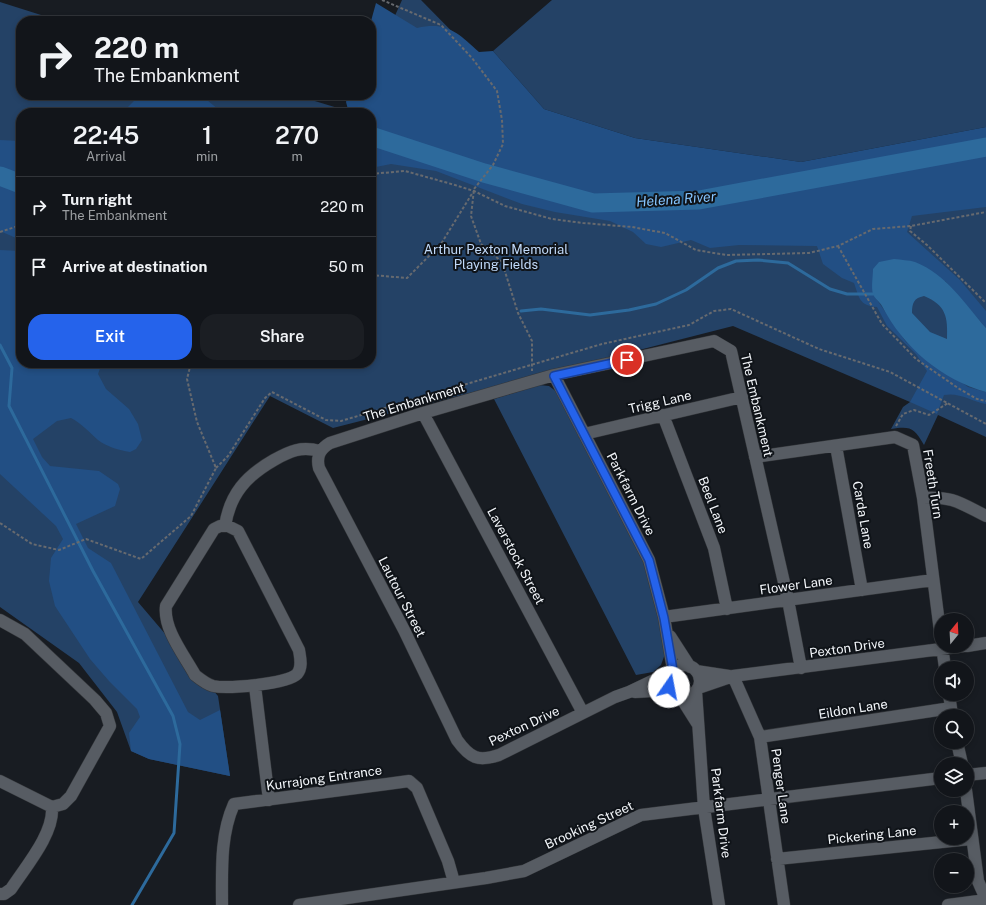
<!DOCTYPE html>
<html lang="en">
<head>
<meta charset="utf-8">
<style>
  body { margin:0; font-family:"Public Sans",sans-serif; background:#1b1e23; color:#f1f3f6; height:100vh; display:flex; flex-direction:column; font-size:15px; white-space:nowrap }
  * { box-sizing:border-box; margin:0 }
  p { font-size:13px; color:#9c9fa2 }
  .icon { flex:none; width:22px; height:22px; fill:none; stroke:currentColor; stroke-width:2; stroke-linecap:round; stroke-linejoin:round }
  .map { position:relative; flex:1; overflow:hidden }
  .drawer { position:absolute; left:16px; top:108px; width:360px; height:260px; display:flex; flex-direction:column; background:#12151a; border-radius:16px; box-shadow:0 2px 6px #0003,0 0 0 1px #313439 }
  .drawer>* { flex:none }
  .top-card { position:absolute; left:16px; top:16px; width:360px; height:84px; border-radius:16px; box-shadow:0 2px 6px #0003,0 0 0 1px #313439; background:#12151a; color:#f1f3f6; overflow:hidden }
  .needle { width:26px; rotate:18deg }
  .tools { position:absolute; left:934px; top:613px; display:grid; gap:8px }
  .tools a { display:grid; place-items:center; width:40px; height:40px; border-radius:50%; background:#12151a; box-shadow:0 2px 6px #0003,0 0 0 1px #313439; font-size:20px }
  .pin { position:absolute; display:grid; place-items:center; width:34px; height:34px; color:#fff; margin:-17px; border:2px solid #fff; border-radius:50%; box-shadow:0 1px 4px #0007 }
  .me { position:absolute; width:44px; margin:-22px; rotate:12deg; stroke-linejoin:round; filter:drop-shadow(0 0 3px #0008) }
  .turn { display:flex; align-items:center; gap:14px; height:84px; padding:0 12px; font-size:18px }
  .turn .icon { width:52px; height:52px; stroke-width:2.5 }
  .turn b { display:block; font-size:28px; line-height:34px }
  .eta { display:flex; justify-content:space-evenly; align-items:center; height:68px; text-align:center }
  .eta b { font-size:24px; font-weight:600; line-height:28px }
  .primary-button { display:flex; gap:8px; margin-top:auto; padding:8px 12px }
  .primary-button a { flex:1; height:46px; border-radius:16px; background:#2563eb; color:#fff; font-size:16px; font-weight:600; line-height:46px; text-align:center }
  .primary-button a+a { background:#1b1e23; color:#f1f3f6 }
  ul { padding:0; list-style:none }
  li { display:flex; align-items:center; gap:12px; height:60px; padding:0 12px; border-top:1px solid #313439 }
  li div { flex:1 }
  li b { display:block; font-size:15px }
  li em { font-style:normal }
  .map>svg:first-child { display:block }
  .green { fill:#244266; fill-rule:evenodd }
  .forest { fill:#224f84 }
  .water { fill:#2d6a9c; fill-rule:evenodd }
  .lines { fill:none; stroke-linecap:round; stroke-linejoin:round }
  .stream { stroke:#2d6a9c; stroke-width:3 }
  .river { stroke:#2d6a9c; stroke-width:19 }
  .minor-casing { stroke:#34373b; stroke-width:13 }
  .path { stroke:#676a6f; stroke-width:2; stroke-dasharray:3 2; stroke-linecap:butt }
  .minor { stroke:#575c63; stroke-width:12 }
  .route-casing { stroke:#184099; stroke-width:10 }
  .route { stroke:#2563eb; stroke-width:7 }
  .labels { text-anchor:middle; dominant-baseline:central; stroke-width:4; stroke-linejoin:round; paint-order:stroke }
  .park-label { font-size:13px; fill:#c0d9f9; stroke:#0f1318 }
  .street-label { font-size:13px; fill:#f2f5f9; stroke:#0f1318 }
  .water-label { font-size:14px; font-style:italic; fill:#85c5ff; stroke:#0f1318 }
</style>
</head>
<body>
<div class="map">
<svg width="986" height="905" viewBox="0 0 986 905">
  <rect width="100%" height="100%" fill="#181c22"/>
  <!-- green -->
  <path class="green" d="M402,0H421L588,170L986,161V437L938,415L924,445C914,428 911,426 891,429L903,407L910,402L733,326L333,428L270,396L138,602L218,696L230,776L149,759L131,751L117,712L79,663L0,607V2L60,21H21V95H295L351,112L371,95V69ZM21,113H371V363H21Z
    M552,0H986V127L801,162L635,138L544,109L493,51Z
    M539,385L549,386L557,392L648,571L666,651L661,665L653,672L636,675L494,399Z"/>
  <!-- forest -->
  <path class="forest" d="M376,3L417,28C447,21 458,33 479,52L493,51L544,109L635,138L801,162L986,127V207L912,216L907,232L960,280L986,311V328L945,281L873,294L906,342L968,387L986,392V404C971,401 959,392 944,395L937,414L910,402L927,371L916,354L887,326L877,307C859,306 859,297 854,283L842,278L823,264L817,246L739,245L710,248L691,240L661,247L646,244L633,232L610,221L555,212L522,204L436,171L391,164L371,168V113H349L346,102L348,95H371V21Z
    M140,95H201L219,110L264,107L284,113H122Z
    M0,140L21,141V236L16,238L0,231Z
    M0,250L21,251V363H102L98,374L106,389L129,409L138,424L142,440L136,449L130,452C119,450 107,447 98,440C89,432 82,424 71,418L57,421L33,439L42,457L50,466L99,471L118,484L120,489L115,506L76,524L88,548L111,563L188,712L200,720L220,710L230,776L149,759L131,751L129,733L140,717L137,709L109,681L90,659L55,606L49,581L51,558L63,539L56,526L0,474Z"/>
  <!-- water -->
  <path class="water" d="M894,259C901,260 909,260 915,262C946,274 965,304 986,328V392C942,380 903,347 882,306C880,302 874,298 873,294C871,287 873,276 873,269L879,262ZM924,296C946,305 948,317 947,339L930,332L912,313C912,303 914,298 924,296Z"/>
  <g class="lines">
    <!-- stream -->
    <path class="stream" d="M521,311L541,309L590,315L629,310L656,304L686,290L718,268L736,261L758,260L788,263L830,289L847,294H873
      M0,345L12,368L9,406L93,571L173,716L180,744L174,833L132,905"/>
    <!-- river -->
    <path class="river" d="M371,138L374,137L484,173L593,203L699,200L986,147
      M0,176L21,184"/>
    <defs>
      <path id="minor" d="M554,375L649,560L664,617L673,670
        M423,413L583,713
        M663,415L714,548L727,609
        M584,434L742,397
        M836,446L862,590
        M755,457L895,437L913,445L923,498L941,639
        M923,498C953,496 960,503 986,516
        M220,526H228L238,531L299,650C300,657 303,667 297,674C288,684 227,689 213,686C206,684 200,679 195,675C184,655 163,629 166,606L214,529Z
        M225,526C230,494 246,476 274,460C290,451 301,446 320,451
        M664,617L933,580
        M0,620L25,634L95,700L106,713L110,726L71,796L63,804L52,807L0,781
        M670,636L690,667
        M942,646L945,668
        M967,646L986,643
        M668 681a16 16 0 1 1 32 0a16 16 0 1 1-32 0Z
        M696,671L729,676
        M671,672L629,692L615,697L499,755C478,762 470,758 457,740L404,630L319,468C316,456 320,449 330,443L423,413L554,375L714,341L731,351L788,600L801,668
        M733,676L760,737L784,905
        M255,686L269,800
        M698,688L733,676L964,646
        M696,691L704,808L719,905
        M635,692L671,690
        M949,694L952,715
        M680,696L697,723
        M760,737L951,708
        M957,742L962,764
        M967,775L986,773
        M966,790L978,881L986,899
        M777,859L971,839
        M0,894H4L11,889C26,866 54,834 52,807
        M222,905C222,871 220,835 234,804L387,784L409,781L417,788L448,861L454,882
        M299,905L486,878L524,871L641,815L941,778
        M948,905L986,900"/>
    </defs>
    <!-- minor casing -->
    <use href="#minor" class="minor-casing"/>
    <!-- path -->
    <path class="path" d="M382,0L441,25L472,58L497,91L502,120L503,144L493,165L474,189L471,216L481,244L502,262L518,313L532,341V371
      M371,174L405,171L455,185L474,191L505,206L552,219L583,223L632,227L665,233L696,250L726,255L809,253L838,246L873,229L911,226L986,212
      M911,226L910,231L927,245L986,303
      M0,232L21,225
      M838,246L882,324L916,359L958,388L977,399L986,401
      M371,275L407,278L441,244L473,192
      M896,426L903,414L914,410L929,415L948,403
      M216,468L228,456L265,398L272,392L326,420L341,421L602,344L689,325L714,311L731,309L819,349L890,372L986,424
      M0,523L32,544L59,550L86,539L141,559L191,516L216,468L197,422L187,379L191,363"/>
    <!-- minor -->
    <use href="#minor" class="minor"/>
  </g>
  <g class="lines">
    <defs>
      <path id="route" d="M627,360L554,376L649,560L664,618L673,670L669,676V687"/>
    </defs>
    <!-- route casing -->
    <use href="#route" class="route-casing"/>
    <!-- route -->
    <use href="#route" class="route"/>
  </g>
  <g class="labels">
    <!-- park labels -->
    <g class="park-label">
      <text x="496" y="249">Arthur Pexton Memorial<tspan x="496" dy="15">Playing Fields</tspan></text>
    </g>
    <!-- street labels -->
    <g class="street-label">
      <text transform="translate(414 402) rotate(-17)">The Embankment</text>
      <text transform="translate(660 402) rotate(-13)">Trigg Lane</text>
      <text transform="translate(757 405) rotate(77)">The Embankment</text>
      <text transform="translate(933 484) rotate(81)">Freeth Turn</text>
      <text transform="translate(631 494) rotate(63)">Parkfarm Drive</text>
      <text transform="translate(713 505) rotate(69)">Beel Lane</text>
      <text transform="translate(863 515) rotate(80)">Carda Lane</text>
      <text transform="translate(516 556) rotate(62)">Laverstock Street</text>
      <text transform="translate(796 585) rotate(-8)">Flower Lane</text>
      <text transform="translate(402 597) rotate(63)">Lautour Street</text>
      <text transform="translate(847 648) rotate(-8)">Pexton Drive</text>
      <text transform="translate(853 709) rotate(-9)">Eildon Lane</text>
      <text transform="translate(524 726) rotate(-25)">Pexton Drive</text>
      <text transform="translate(324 778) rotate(-8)">Kurrajong Entrance</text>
      <text transform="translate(781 786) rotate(82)">Penger Lane</text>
      <text transform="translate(721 813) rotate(83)">Parkfarm Drive</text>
      <text transform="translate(589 825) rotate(-25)">Brooking Street</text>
      <text transform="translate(872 835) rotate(-6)">Pickering Lane</text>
    </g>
    <!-- water labels -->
    <g class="water-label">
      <text transform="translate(676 199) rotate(-4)">Helena River</text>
    </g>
  </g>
</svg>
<div class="tools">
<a><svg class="needle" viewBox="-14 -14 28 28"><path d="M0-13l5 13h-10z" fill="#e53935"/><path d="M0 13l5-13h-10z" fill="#9c9fa2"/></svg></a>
<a><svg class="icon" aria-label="sound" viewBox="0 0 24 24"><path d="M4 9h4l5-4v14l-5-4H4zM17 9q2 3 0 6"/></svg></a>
<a><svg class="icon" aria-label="search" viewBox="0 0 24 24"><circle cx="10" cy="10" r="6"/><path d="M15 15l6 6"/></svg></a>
<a><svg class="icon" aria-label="layers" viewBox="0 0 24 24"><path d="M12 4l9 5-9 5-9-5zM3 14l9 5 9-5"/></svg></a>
<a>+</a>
<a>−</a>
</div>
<div class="pin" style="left:627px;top:360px;background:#d93025"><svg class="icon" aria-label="arrive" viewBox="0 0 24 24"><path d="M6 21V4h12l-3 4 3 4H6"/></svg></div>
<svg class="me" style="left:669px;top:687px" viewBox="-20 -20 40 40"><circle r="19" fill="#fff"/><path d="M0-13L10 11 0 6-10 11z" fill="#2563eb"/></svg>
<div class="top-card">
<div class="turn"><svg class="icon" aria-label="right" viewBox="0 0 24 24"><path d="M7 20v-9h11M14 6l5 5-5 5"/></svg><div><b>220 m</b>The Embankment</div></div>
</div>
<section class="drawer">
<div class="eta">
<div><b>22:45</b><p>Arrival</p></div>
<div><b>1</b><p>min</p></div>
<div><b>270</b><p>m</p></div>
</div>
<ul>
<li><svg class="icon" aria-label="right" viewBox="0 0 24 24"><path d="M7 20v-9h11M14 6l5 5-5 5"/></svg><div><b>Turn right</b><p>The Embankment</p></div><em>220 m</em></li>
<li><svg class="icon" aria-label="arrive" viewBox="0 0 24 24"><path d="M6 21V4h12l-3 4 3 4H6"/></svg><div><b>Arrive at destination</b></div><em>50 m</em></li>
</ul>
<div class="primary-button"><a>Exit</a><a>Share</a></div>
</section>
</div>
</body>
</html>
